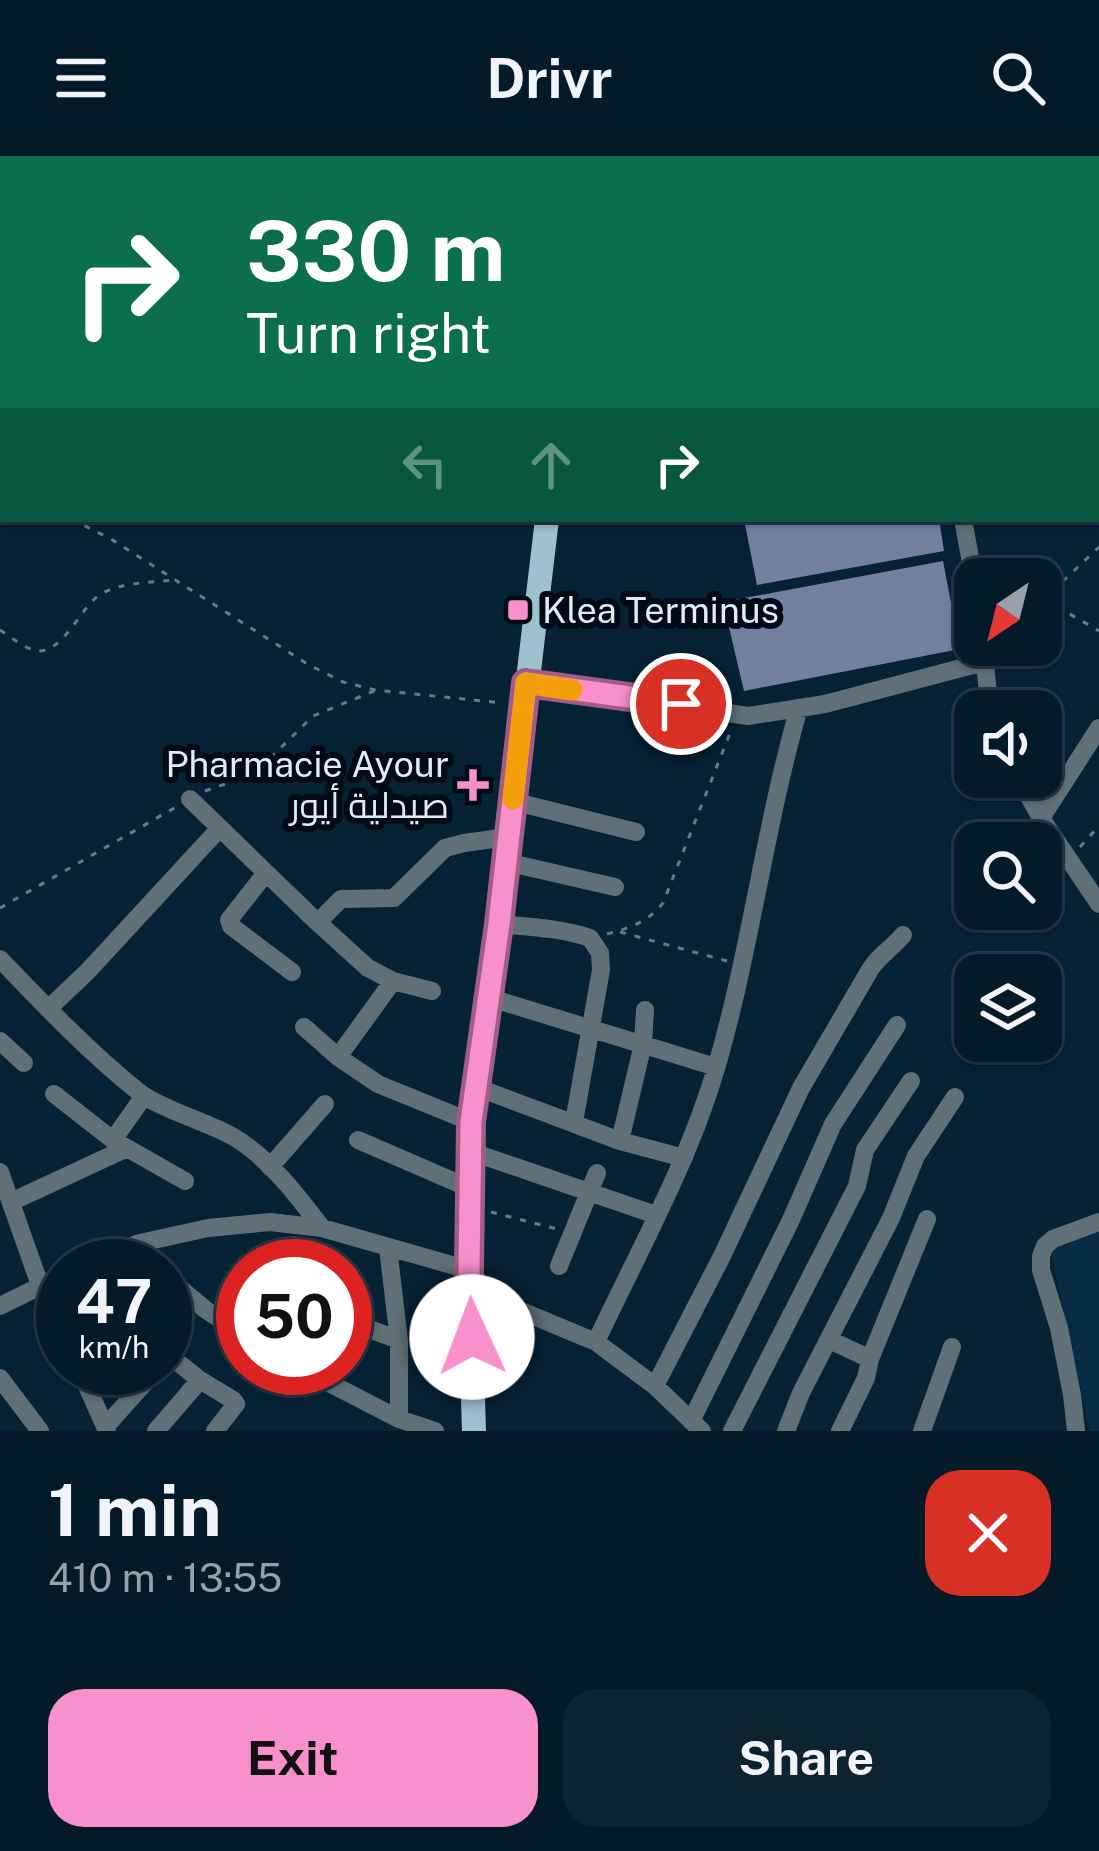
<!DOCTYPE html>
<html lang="en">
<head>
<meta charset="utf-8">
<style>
  body { margin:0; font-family:"Public Sans",Cairo,sans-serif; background:#0d2330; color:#f1f3f6; height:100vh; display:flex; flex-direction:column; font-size:45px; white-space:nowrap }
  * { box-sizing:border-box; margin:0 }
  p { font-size:39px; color:#97a1a8 }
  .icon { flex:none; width:66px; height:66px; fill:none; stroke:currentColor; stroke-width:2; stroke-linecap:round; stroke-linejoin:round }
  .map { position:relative; height:1275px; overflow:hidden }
  .panel { display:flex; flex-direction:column; background:#041a28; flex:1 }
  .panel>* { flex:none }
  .guide { position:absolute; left:0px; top:0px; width:1101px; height:366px; box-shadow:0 3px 9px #0004,0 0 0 3px #253845; background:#0b6e4f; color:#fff; overflow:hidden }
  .needle { width:78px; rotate:215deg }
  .tools { position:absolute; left:954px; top:402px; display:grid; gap:24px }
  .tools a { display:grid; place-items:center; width:108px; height:108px; border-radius:24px; background:#041a28; box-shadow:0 3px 9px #0004,0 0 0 3px #253845; font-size:60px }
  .speed { position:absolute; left:36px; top:1083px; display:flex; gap:24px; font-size:60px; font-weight:700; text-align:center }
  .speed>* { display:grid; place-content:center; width:156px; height:156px; border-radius:50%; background:#041a28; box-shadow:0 3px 9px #0004,0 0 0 3px #253845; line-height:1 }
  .speed small { font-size:30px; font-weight:400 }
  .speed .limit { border:18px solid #d22; background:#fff; color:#111 }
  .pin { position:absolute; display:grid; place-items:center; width:102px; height:102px; color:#fff; margin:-51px; border:6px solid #fff; border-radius:50%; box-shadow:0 3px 12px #0007 }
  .me { position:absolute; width:132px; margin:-66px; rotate:358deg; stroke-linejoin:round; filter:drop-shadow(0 0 9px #0008) }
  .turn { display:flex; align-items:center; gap:42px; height:252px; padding:0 48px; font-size:54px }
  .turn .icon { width:156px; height:156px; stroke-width:2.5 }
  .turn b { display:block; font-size:84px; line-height:102px }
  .lanes { display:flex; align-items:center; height:114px; padding:0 48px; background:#0003; justify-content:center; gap:60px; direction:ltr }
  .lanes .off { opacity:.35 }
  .round { display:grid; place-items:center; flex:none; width:126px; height:126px; border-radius:36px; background:#0d2330 }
  .summary { display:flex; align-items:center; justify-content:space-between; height:204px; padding:0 48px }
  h1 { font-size:72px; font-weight:700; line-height:90px }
  .action { display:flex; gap:24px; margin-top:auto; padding:24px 48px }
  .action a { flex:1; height:138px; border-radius:36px; background:#f890cb; color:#111; font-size:48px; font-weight:700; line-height:138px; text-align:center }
  .action a+a { background:#0d2330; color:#f1f3f6 }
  header { display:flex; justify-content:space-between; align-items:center; height:156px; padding:0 48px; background:#041a28; font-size:54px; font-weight:700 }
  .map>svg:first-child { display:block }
  .built { fill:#072c44 }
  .building { fill:#71819f }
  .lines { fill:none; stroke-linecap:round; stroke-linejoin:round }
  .path { stroke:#667c8c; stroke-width:3; stroke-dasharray:6 9; stroke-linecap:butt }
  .minor { stroke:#5f7076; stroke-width:18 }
  .major { stroke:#9ec1ce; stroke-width:24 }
  .route-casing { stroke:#a15e84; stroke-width:30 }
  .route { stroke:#f890cb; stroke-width:21 }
  .slow { stroke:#f59e0b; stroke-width:21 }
  .poi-dot { fill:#f890cb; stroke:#020a13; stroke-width:4.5 }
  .labels { text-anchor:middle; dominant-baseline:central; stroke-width:12; stroke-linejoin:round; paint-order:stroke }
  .poi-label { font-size:36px; fill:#dcecf9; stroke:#020a13; text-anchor:start }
</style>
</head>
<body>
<header><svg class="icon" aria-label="menu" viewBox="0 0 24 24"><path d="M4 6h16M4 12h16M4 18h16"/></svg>Drivr<svg class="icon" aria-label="search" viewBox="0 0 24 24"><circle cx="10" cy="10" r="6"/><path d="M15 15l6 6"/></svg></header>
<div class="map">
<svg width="1099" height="1275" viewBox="0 0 1099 1275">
  <rect width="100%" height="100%" fill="#062235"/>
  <!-- built -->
  <path class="built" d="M1099,1073V1275H1090L1050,1092Z"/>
  <!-- building -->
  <path class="building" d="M744,363H939L944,395L757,429Z
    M943,405L960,493L744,535L723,446Z"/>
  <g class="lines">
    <!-- path -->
    <path class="path" d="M0,94L3,97
      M0,326L3,328
      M71,363L111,383L309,509L343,526L375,534L503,547
      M1044,443L1099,475
      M1041,446L1099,391
      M0,474C10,480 22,491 34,494C60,502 80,453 98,440C118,426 149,427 173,424
      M205,635L254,618L313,560L374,535
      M1080,691L1099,670
      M0,752L176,651
      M620,776L727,805
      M607,778C630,772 648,766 663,747L732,572
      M491,1056L557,1073"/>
    <!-- minor -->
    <path class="minor" d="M0,0L7,3
      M159,0L164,3
      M908,3V0
      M963,363L975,429
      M983,489L988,537L993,555
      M526,527L748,560L825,548L984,506
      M1018,621L1041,662L1099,748
      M190,643L315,764L322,762L341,743L394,742L445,692L464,687L508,681
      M512,645L636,676
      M1041,662L1099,572
      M506,706L615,731
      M265,718L229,764L231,770L292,816
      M315,764L368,812L393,825L432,835
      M499,768C530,771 560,772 590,782L600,797L601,814L574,966
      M0,803C44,849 90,897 140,937C163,954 205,965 232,980C267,1000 297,1039 322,1072
      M487,841L716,911
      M48,853L88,815L219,673
      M304,871L338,901L378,928L471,966
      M0,885L24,907
      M338,901L393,825
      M476,931L620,985L684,1002
      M54,938L113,984L185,1025
      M113,984L144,940
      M358,984L469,1032
      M620,985L643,888L645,854
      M469,995L656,1059
      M270,1011L325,948
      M0,1016L40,1129L63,1178
      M11,1046L127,992
      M140,1087L157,1110
      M388,1092L399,1184V1263
      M81,1110L140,1087L208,1072L270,1066L322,1072L469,1114
      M559,1110L597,1017
      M165,1120L206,1154L243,1178
      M471,1134L596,1186L655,1230L702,1275
      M0,1150L63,1119
      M345,1164L399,1184
      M830,1184L870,1203L927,1063
      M596,1186C638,1096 689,1006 717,909C751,792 765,669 799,552
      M165,1196L200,1224L233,1244L236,1248L215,1275
      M79,1212L107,1275
      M300,1212L399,1263L435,1275
      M0,1222L40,1275
      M655,1230L722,1100L801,932L871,812C880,799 893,791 903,779
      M691,1265L790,1066L833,968L897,869
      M106,1270L158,1212
      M156,1275L200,1224
      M732,1275L857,1030L865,994L911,925
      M786,1275L801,1237L891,1062L916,1000L955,941
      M840,1275L866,1222L870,1203
      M922,1275L952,1191
      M1076,1275L1072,1239L1059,1172L1041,1114V1100L1045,1090L1053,1083L1099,1066"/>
    <!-- major -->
    <path class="major" d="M596,3V0
      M474,1275L469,1114L471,966L499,768L547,363"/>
  </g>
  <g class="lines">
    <defs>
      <path id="route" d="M472,1181L469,1114L471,966L499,768L526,527L681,548"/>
    </defs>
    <!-- route casing -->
    <use href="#route" class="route-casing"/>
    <!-- route -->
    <use href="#route" class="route"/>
    <!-- slow -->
    <path class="slow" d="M513,643L526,527L572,534"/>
  </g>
  <!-- markers -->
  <g class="poi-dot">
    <rect x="506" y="442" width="24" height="24" rx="6"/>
    <path d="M467 611h12v12h12v12h-12v12h-12v-12h-12v-12h12z"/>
  </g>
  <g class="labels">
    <!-- poi labels -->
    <g class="poi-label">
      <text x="542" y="454">Klea Terminus</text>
      <text x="449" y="608" text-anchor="end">Pharmacie Ayour<tspan x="449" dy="41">صيدلية أيور</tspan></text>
    </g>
  </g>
</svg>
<div class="tools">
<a><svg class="needle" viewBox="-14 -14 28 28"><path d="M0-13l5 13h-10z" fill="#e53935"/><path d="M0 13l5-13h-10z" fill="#97a1a8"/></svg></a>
<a><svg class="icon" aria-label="sound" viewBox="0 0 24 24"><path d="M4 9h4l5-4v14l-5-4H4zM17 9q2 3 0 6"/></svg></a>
<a><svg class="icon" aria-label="search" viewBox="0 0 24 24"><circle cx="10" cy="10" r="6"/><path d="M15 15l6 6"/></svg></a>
<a><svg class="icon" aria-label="layers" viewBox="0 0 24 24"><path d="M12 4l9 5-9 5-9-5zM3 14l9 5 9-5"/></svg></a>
</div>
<div class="speed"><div>47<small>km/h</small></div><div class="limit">50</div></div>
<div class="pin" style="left:681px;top:548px;background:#d93025"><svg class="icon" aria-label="arrive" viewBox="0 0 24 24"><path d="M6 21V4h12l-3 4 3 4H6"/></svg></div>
<svg class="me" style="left:472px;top:1181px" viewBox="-20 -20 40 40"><circle r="19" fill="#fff"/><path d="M0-13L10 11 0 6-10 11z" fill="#f890cb"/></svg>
<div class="guide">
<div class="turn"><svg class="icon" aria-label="right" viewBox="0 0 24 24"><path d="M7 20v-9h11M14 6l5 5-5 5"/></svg><div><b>330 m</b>Turn right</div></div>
<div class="lanes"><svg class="icon off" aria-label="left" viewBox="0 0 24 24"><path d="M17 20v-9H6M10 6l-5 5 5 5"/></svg><svg class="icon off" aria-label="ahead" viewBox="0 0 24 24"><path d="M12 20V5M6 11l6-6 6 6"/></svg><svg class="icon" aria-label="right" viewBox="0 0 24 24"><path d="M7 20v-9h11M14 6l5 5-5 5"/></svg></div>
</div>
</div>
<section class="panel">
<div class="summary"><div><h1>1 min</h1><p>410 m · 13:55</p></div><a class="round" style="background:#d93025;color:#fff"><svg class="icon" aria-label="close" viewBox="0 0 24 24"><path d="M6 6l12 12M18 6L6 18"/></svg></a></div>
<div class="action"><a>Exit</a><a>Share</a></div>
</section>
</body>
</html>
